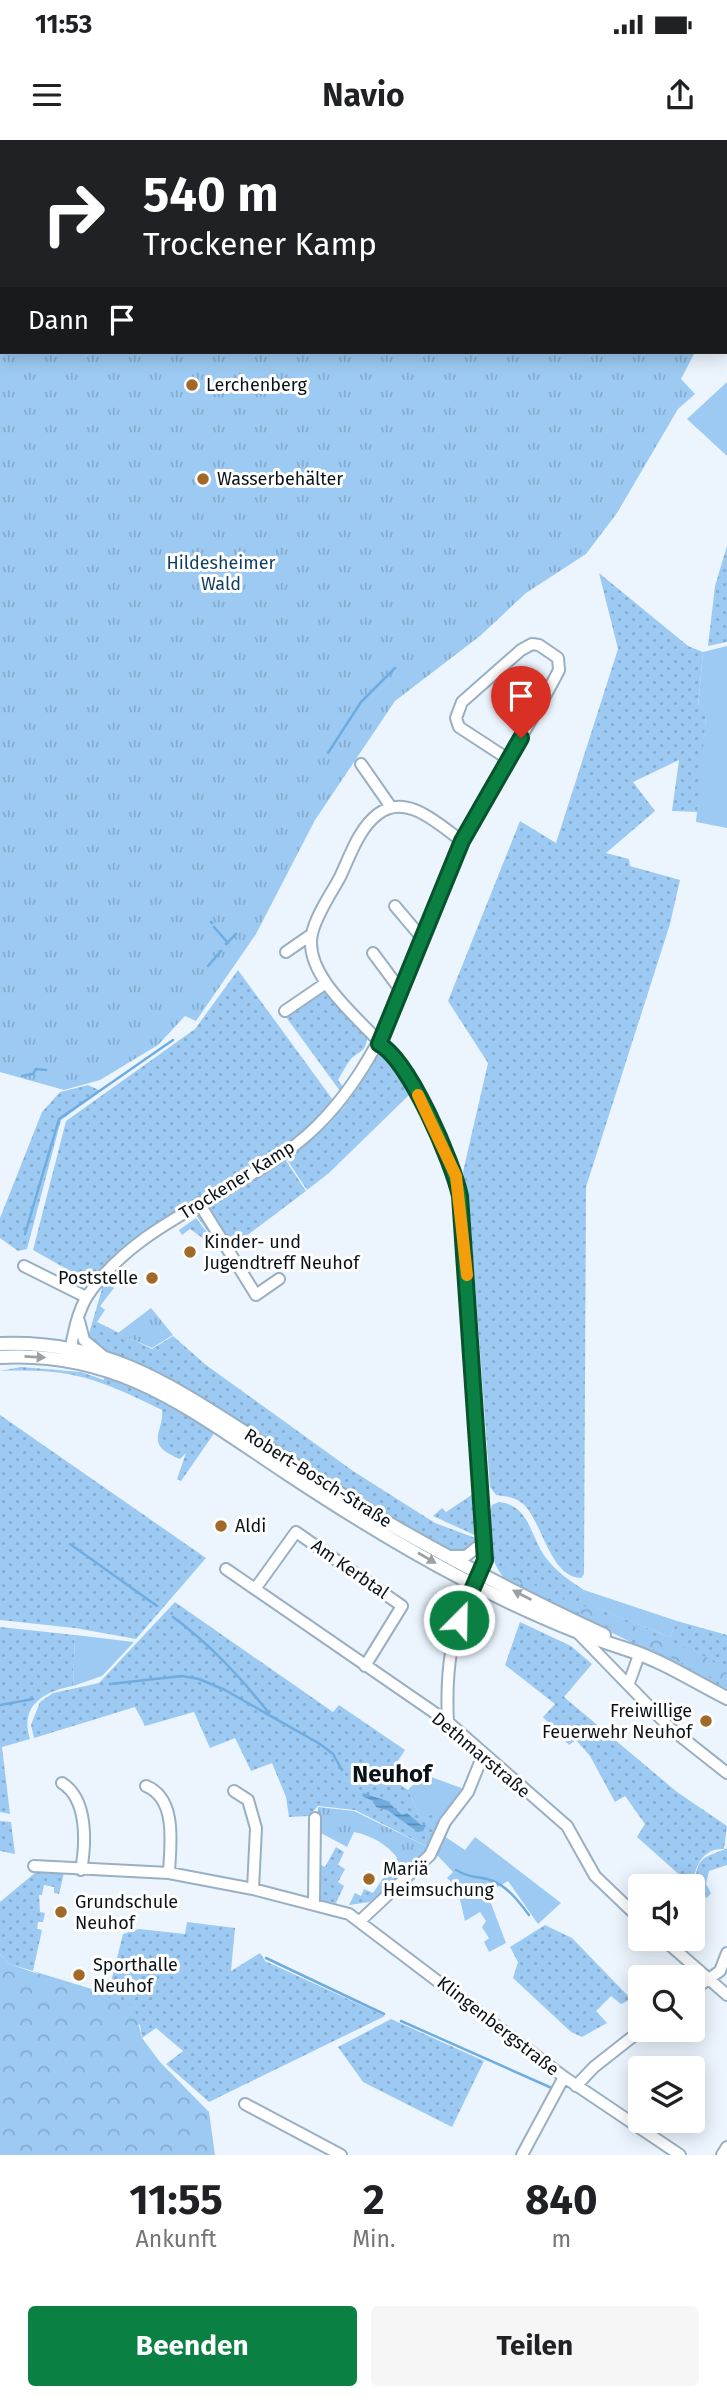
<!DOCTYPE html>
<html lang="de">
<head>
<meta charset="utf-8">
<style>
  body { margin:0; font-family:"Fira Sans",sans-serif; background:#f6f6f6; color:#202124; height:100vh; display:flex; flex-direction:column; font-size:26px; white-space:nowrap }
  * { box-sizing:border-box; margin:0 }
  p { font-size:23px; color:#757577 }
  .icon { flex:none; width:38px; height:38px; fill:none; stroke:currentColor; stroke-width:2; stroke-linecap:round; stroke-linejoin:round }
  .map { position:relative; height:2015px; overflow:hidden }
  .panel { display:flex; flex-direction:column; background:#fff; flex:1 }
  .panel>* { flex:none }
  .hud { position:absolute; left:0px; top:0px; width:728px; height:214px; box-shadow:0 4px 18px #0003; background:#202124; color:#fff; overflow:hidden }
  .buttons { position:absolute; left:628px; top:1734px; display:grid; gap:14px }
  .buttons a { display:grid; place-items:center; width:77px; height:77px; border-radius:7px; background:#fff; box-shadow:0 4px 18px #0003; font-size:35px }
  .pin { position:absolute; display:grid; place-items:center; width:60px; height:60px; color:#fff; margin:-72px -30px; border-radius:50% 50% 50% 0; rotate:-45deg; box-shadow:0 0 7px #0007 }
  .pin .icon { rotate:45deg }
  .me { position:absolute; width:77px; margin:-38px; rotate:23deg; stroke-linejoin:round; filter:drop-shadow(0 0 5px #0008) }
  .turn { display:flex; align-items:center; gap:24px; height:147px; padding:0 28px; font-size:32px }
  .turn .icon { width:91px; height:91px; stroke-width:2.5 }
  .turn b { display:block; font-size:49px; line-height:60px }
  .then { display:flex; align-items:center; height:66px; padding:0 28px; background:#0003; gap:14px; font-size:26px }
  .eta { display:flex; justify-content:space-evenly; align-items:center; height:119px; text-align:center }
  .eta b { font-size:42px; font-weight:700; line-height:49px }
  .button { display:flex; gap:14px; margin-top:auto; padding:14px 28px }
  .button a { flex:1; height:80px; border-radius:7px; background:#0b8043; color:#fff; font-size:28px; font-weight:700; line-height:80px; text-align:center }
  .button a+a { background:#f6f6f6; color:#202124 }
  .status { display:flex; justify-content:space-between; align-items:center; height:49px; padding:0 35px; background:#fff; direction:ltr }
  .status svg { height:19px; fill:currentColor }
  header { display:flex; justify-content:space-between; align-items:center; height:91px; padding:0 28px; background:#fff; font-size:32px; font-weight:700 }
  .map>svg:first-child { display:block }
  .grass { fill:url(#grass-dots) }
  .forest { fill:url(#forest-crowns) }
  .park { fill:url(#park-tufts) }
  .garden { fill:#9ccaf2 }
  .water { fill:url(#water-rules) }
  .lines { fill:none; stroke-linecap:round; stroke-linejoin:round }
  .stream { stroke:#6facdf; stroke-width:2.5 }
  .minor-casing { stroke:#99afc3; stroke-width:14 }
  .major-casing { stroke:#99afc3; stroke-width:16 }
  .minor { stroke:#fff; stroke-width:10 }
  .major { stroke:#fff; stroke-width:12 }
  .oneway { fill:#9da0a3 }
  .route-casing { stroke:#07532c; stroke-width:18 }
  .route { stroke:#0b8043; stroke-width:12 }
  .slow { stroke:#f59e0b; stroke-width:12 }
  .poi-dot { fill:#a16827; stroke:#fff; stroke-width:2.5 }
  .labels { text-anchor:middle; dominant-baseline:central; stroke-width:6; stroke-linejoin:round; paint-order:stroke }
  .poi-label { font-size:18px; fill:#0a1219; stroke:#fff; text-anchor:start }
  .park-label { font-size:18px; fill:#0e3d5f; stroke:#fff }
  .street-label { font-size:18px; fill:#0a1219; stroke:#fff }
  .district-label { font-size:24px; font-weight:bold; fill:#0a1219; stroke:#fff }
</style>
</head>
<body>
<div class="status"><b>11:53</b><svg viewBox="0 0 49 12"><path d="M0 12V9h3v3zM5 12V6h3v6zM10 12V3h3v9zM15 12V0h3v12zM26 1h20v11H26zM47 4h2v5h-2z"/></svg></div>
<header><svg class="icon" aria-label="menu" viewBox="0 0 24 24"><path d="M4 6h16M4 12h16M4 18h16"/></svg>Navio<svg class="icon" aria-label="share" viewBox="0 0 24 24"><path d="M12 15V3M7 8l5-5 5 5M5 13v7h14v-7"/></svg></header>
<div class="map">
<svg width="727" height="2015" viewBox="0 0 727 2015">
  <defs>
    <pattern id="grass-dots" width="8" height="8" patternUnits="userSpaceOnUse" patternTransform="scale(1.75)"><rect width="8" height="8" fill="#9ccaf2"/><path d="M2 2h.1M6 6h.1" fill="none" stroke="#85accf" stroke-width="1.8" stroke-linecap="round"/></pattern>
    <pattern id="forest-crowns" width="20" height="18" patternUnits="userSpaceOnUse" patternTransform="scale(1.75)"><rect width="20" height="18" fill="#9ccaf2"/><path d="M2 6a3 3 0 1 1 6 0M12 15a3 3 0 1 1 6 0" fill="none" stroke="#85accf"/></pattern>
    <pattern id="park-tufts" width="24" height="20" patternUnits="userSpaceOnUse" patternTransform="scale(1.75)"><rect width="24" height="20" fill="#9ccaf2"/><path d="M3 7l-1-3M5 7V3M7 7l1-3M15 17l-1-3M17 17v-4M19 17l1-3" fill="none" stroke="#85accf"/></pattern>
    <pattern id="water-rules" width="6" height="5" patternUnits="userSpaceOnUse" patternTransform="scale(1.75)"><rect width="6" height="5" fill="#6facdf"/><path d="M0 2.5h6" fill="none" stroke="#598bb4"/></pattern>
  </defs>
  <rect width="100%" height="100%" fill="#ecf5fe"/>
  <!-- grass -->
  <path class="grass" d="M727,406V502L708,506L715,446Z
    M599,433L688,506L703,512L698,567L727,581L706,576L699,672L672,671L679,620L633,642L655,671L606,713L629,719L630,726L680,740L670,784L586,1047L584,1434L581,1438C549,1437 542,1379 522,1363C514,1357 505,1356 496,1355L490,1347L469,1062L463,1032L488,923L448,861L520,681L556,703L618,509Z
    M238,830L341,971C293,1023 223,1053 164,1093C144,1107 121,1122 107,1141L114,1148L100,1166L105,1170L97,1182L152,1209L173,1196L206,1225L353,1331L435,1383L478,1399L465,1412H448L119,1218L86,1204L102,1149L33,1110L66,981L195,889Z
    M325,849L367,898C366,912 359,911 351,919C346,925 342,933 338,940L343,947L340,951L286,877Z
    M379,911L410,954L329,1033L307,1050L286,1018C330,991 356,956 379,911Z
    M88,945L101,951L61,980L27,1109L18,1111L0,1098V1078L42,972L60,952Z
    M285,1019L306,1051L224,1113L195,1074Z
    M196,1078L216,1104H211L190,1089L182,1095L179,1090Z
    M21,1227L81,1232L104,1240L103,1229L122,1235L213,1290V1295L181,1341L177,1339L186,1313L180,1319C143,1304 164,1293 162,1270C98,1239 73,1228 0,1231Z
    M0,1275L206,1418L136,1499L75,1488L0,1480Z
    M473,1354L479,1397L433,1376L442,1368L446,1372Z
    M499,1362C530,1365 530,1397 546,1418C557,1432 570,1441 584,1450L580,1461L670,1497L677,1481L727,1495V1549L508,1442C489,1425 483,1389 492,1365Z
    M175,1462L333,1572L339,1565L405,1610L388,1636L408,1650L419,1674H444L430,1708L355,1670L318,1666L309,1676L289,1677L286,1657L272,1623L251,1631L235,1598L210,1608L194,1572L145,1586L135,1567L34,1598L31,1585L40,1562L53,1553L99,1543Z
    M520,1482L571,1506L592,1524L564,1557L677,1652L727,1686L724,1709C702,1708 694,1727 693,1747L637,1697L645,1684L625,1656L615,1662L590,1616L576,1600L569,1605L543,1577L555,1564L505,1525Z
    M0,1487L75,1495L73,1546C45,1551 19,1565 30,1599L2,1607L10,1674L0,1672Z
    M0,1681L11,1682L15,1714L0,1711Z
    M336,1707L344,1712L338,1725L345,1729L338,1742L344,1746L336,1763L309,1758L311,1720L325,1727Z
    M727,1708V1725L709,1731L706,1744L711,1753L707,1758L695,1748C696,1713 705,1719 727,1708Z
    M399,1715L405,1734L370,1762L349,1765L355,1753L361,1756L364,1749L373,1753Z
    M36,1732L64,1733L59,1754L54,1753V1747L44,1745L42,1755H39L40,1772L45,1773L43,1782H38L37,1789L42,1790L33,1831L108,1854L123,1794L139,1789L185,1794L187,1782L235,1788L231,1831L260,1813L265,1821L385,1876L209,1962L166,1924L183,1911L156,1888L142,1898L140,1885L33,1831L9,1824L0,1814V1762Z
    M545,1785L572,1798L631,1859L621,1864L611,1856L596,1871L607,1883L582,1897L571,1892L513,1838L518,1822L510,1807Z
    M391,1879L484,1921L452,1987L363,1942L338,1907Z"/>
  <!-- forest -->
  <path class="forest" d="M505,1427L529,1443L727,1526V1545L528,1448L502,1429Z
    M0,1814L9,1824L134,1866L142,1898L160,1922L209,1972L215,2015H0Z"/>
  <!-- park -->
  <path class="park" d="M0,0H727L726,142V2H2V212H695L681,239L695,254L678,269L617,373L586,414L526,453L480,496L395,561L315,680L256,794L196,881L185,876L158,905L100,940L64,950L0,932Z
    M151,1168L173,1195L152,1208L118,1193Z
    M318,1667L354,1671L430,1708L406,1733C397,1711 378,1697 354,1692L347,1707L319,1692Z"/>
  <!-- garden -->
  <path class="garden" d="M727,242V316L687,279Z
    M727,506V688L696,682L706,576L698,567L703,512Z
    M584,1450L677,1481L670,1497L579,1461Z
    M75,1495L134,1502L102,1536L73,1546Z
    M423,1634L464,1649L444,1674H419L408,1650Z
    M444,1696L465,1710L475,1697L561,1763L538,1784L508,1741L487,1753L506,1803L489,1812L484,1802L489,1798L482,1787L486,1781L480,1772L465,1781L457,1747L447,1738L453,1732L436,1714Z"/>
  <!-- water -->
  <path class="water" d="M363,1653L387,1661L402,1675L407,1673L421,1685H426L423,1691L418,1692L387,1670L376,1667L373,1661L362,1656Z"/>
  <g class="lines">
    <!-- stream -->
    <path class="stream" d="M328,613L361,562L395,528
      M211,782L212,783
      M214,787L228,803
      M226,804L236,794
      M208,826L221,811
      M22,936L33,934L36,929L46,930
      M25,1094L59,979L173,900
      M70,1404L157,1466
      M173,1477C211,1505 240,1537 269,1573
      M110,1544L182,1536L199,1539L225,1550L320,1604L333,1614L342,1630
      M0,1565L33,1559
      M368,1653V1656
      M456,1730C473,1740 478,1735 493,1741C508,1747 520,1763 529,1775
      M266,1818L384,1874
      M401,1881L554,1949"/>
    <defs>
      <path id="minor" d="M361,624L391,667
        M395,766L422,798
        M286,812L312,794
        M373,813L402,852
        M285,871L326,843
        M199,1063L256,1155L279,1139
        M24,1126L86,1157
        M79,1181L84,1200L102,1215
        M70,1215C72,1197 78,1170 88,1155C142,1075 251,1051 317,986C396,908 416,797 462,700C490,641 530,588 559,530L558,518L539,505L532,504L521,510L462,562L456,578L459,587L508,619
        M448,1416H466L485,1401
        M226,1429L448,1582L567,1686L595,1736L640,1779
        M255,1449L296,1392L402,1466L365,1526
        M579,1494L670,1588L727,1633
        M629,1543L639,1515
        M448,1582C446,1544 449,1501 464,1465C471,1450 479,1436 485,1420L460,1056C453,1023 437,988 420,958C412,943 401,928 390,914C368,885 302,838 312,794C316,775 331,754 340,737C350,716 359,688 378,674C407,652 439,685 462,701
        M62,1643C88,1659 86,1703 81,1730
        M146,1646C178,1659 170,1706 169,1733
        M234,1651L248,1660L256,1688L253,1749
        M34,1726L169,1733L253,1749L349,1774L564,1937L680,2015
        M314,1762L315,1678
        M360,1781L430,1715L445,1682L468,1652L483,1615
        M663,1799L727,1855
        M693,1850L720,1831L727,1813
        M576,1946L594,1927L641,1890
        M245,1964L341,2015
        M522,2015L564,1937
        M722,2015L727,2007"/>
      <path id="major" d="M0,1204C101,1200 163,1240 244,1292C288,1321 333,1350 378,1377C451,1420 527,1459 604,1495
        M0,1217C120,1210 194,1272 288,1334C344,1371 402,1407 461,1438C515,1466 569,1491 626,1509C661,1520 695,1542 727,1558"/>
    </defs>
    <!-- minor casing -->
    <use href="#minor" class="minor-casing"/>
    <!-- major casing -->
    <use href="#major" class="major-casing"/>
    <!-- minor -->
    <use href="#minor" class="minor"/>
    <!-- major -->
    <use href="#major" class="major"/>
  </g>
  <!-- one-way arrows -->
  <defs><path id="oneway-solid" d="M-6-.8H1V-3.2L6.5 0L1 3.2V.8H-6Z" transform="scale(1.75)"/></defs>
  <g class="oneway">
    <use href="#oneway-solid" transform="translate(35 1217) rotate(3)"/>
    <use href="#oneway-solid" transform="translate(427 1418) rotate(30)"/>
    <use href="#oneway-solid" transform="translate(522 1455) rotate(-153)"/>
  </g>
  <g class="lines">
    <defs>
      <path id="route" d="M459,1480L485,1420L460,1056C453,1023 409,919 379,904L462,701L521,598"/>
    </defs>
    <!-- route casing -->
    <use href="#route" class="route-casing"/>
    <!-- route -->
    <use href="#route" class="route"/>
    <!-- slow -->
    <path class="slow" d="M418,955L456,1036L467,1135"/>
  </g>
  <!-- markers -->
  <g class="poi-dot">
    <circle cx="192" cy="245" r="7"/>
    <circle cx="203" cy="339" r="7"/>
    <circle cx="190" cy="1112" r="7"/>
    <circle cx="152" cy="1138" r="7"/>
    <circle cx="221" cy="1386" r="7"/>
    <circle cx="706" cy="1581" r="7"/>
    <circle cx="369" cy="1739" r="7"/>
    <circle cx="61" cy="1772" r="7"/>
    <circle cx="79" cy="1835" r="7"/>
  </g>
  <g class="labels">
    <!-- poi labels -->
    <g class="poi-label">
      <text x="206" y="245">Lerchenberg</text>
      <text x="217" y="339">Wasserbehälter</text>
      <text x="204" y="1102">Kinder- und<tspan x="204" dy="21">Jugendtreff Neuhof</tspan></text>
      <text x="138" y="1138" text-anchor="end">Poststelle</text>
      <text x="235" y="1386">Aldi</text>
      <text x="692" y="1571" text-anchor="end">Freiwillige<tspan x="692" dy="21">Feuerwehr Neuhof</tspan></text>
      <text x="383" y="1729">Mariä<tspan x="383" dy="21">Heimsuchung</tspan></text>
      <text x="75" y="1762">Grundschule<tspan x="75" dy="21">Neuhof</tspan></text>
      <text x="93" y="1825">Sporthalle<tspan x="93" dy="21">Neuhof</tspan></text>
    </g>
    <!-- park labels -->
    <g class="park-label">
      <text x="221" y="423">Hildesheimer<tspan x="221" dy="21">Wald</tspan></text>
    </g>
    <!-- street labels -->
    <g class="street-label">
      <text transform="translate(237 1040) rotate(-32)">Trockener Kamp</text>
      <text transform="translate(318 1338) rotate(32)">Robert-Bosch-Straße</text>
      <text transform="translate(350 1429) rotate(35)">Am Kerbtal</text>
      <text transform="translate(481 1615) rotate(40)">Dethmarstraße</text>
      <text transform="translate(498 1886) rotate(38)">Klingenbergstraße</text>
    </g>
    <!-- district labels -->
    <g class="district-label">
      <text x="392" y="1634">Neuhof</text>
    </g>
  </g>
</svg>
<div class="buttons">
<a><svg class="icon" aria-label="sound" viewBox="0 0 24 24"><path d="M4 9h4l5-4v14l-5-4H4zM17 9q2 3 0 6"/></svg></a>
<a><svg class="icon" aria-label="search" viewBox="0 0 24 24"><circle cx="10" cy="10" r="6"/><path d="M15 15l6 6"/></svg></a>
<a><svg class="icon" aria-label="layers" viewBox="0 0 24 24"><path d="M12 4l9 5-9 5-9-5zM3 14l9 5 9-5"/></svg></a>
</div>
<div class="pin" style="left:521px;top:598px;background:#d93025"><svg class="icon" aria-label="arrive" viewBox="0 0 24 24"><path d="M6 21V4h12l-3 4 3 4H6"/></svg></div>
<svg class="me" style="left:459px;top:1480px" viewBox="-20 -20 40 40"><circle r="17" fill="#0b8043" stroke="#fff" stroke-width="3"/><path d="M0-11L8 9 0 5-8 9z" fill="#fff"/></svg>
<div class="hud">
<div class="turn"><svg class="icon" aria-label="right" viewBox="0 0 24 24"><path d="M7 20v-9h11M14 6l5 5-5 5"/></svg><div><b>540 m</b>Trockener Kamp</div></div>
<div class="then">Dann<svg class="icon" aria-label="arrive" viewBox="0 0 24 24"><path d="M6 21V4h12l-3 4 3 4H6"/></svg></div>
</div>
</div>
<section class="panel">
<div class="eta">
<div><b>11:55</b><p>Ankunft</p></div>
<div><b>2</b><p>Min.</p></div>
<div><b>840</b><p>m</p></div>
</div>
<div class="button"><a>Beenden</a><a>Teilen</a></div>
</section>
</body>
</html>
